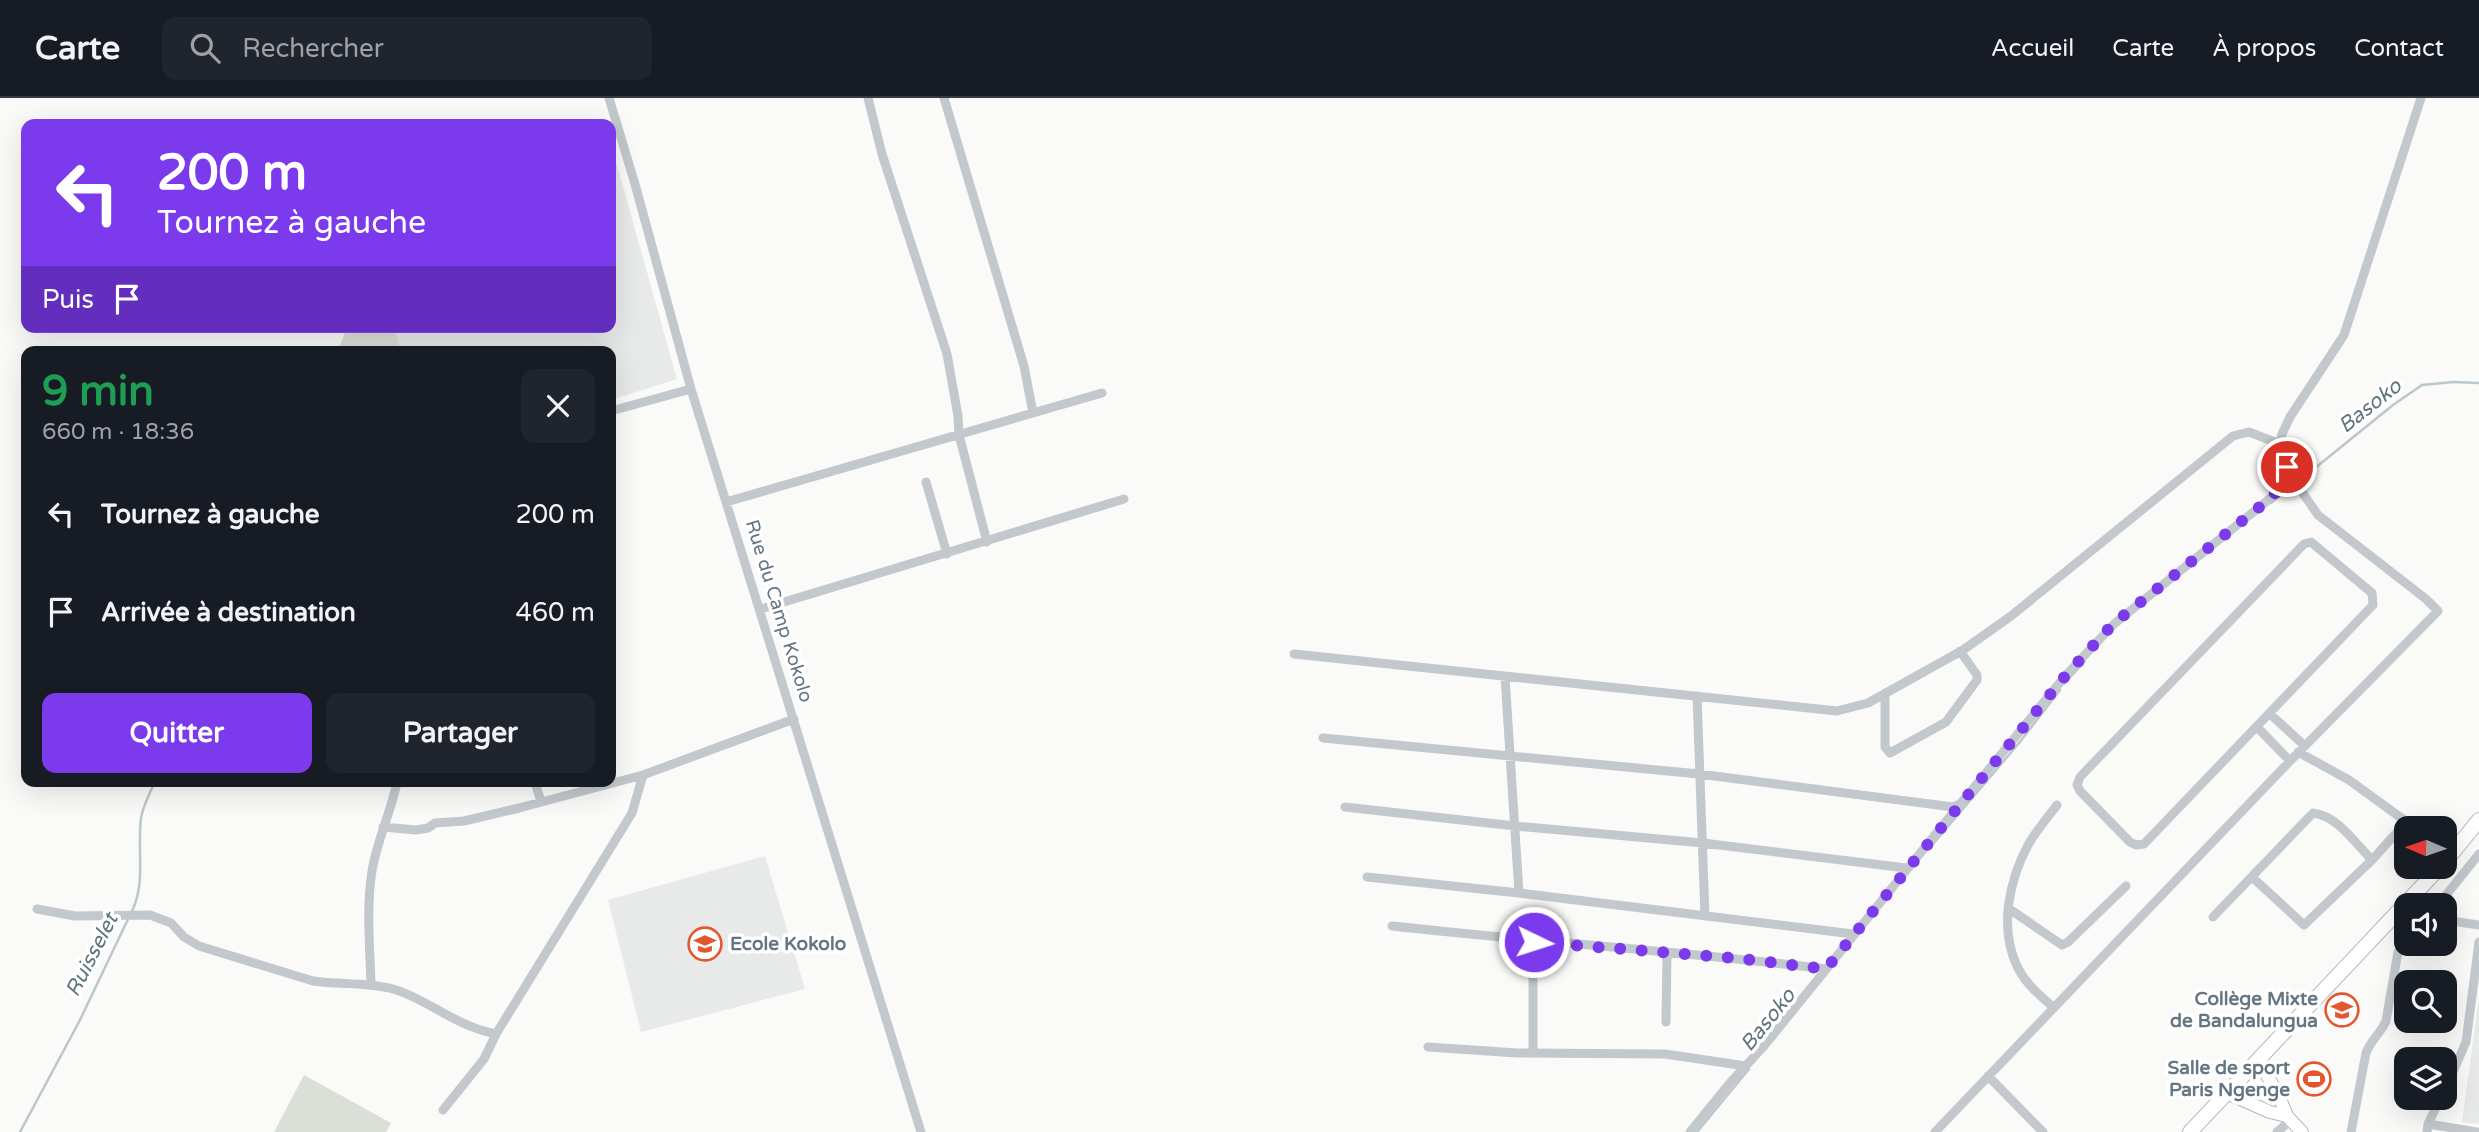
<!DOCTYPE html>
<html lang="fr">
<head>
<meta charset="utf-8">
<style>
  body { margin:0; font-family:"Varela Round",sans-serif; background:#20242c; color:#f1f3f6; height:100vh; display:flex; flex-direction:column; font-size:26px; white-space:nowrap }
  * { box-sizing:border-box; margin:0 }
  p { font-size:23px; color:#9ea1a6 }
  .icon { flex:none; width:38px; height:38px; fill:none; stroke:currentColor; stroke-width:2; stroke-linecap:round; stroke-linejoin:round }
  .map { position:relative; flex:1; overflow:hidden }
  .details { position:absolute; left:21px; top:248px; width:595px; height:441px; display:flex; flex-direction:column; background:#171b24; border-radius:14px; box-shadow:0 7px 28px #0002 }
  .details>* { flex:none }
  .banner { position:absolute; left:21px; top:21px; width:595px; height:214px; border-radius:14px; box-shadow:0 7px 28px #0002; background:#7c3aed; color:#fff; overflow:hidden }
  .needle { width:46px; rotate:272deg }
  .tools { position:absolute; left:2394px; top:718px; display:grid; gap:14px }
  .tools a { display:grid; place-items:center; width:63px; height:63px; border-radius:14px; background:#171b24; box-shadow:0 7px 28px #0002; font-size:35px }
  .pin { position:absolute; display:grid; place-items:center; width:60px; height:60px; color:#fff; margin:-30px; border:4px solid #fff; border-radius:50%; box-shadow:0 2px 7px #0007 }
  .me { position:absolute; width:77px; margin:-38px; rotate:94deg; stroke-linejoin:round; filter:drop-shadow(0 0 5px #0008) }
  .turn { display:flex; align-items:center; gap:24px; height:147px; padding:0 21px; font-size:32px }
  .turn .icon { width:91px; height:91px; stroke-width:2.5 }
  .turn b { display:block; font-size:49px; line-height:60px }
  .then { display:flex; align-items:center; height:66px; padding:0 21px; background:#0003; gap:14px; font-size:26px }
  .round { display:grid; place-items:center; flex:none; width:74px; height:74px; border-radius:14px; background:#20242c }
  .overview { display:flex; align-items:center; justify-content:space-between; height:119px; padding:0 21px }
  h1 { font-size:42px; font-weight:700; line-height:52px; color:#1e9e55 }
  .cta { display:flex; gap:14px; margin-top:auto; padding:14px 21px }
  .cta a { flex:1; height:80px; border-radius:14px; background:#7c3aed; color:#fff; font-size:28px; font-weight:700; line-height:80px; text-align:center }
  .cta a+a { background:#20242c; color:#f1f3f6 }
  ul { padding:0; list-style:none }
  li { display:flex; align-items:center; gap:21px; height:98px; padding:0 21px }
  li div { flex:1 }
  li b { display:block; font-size:26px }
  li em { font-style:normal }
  header { display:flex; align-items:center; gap:42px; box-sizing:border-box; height:98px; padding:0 35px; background:#171b24; border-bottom:2px solid #363941 }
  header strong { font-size:33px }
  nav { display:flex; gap:38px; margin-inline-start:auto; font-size:24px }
  .search { width:490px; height:63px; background:#20242c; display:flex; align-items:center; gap:18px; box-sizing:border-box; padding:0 24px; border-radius:14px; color:#9ea1a6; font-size:26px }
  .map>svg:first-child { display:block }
  .built { fill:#e8e9e9 }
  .green { fill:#dadfd7 }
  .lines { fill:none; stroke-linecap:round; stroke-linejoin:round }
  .stream { stroke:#bbc7cb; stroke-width:2.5 }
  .secondary-casing { stroke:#b3babf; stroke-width:14 }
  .primary-casing { stroke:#b5babe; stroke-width:16 }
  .street { stroke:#c3c8cc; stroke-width:9 }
  .secondary { stroke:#fff; stroke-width:12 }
  .primary { stroke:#fff; stroke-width:14 }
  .route { stroke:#7c3aed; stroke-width:12; stroke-dasharray:0 21.6 }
  .labels { text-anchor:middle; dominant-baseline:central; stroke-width:7; stroke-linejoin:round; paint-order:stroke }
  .street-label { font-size:19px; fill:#657683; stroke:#fff }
  .poi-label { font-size:19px; font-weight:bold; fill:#657683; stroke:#fff; text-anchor:end }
  .water-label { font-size:21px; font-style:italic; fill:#60757c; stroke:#fff }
</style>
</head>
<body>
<header>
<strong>Carte</strong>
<div class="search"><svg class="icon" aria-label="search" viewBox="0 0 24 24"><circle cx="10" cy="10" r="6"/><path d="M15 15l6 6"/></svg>Rechercher</div>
<nav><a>Accueil</a><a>Carte</a><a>À propos</a><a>Contact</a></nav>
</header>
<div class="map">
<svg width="2479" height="1034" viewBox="0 0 2479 1034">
  <rect width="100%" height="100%" fill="#fafaf8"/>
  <!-- built -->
  <path class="built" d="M611,46L677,281L611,302V254H401L394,229H611Z
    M765,758L805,891L641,934L608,802Z
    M2479,899V1026L2462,1024Z"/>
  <!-- green -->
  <path class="green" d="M347,229H394L401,254H338Z
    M304,977L391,1025L386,1034H274Z"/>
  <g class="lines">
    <!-- stream -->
    <path class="stream" d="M2299,383L2393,307L2422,287L2453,284L2479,285
      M2271,405L2293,387
      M2064,586L2085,563
      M1933,746L2019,645L2060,592
      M132,813C146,785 137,751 141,720C143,708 149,696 155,684
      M20,1034L80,922L129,819
      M1697,1034L1749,971"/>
    <defs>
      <path id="secondary" d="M2258,962L2278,996L2287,1018L2302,1034
        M2227,995L2270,1014L2287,1018"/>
      <path id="primary" d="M2445,764L2479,722
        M2190,1034L2441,768"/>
    </defs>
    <!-- secondary casing -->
    <use href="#secondary" class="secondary-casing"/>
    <!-- primary casing -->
    <use href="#primary" class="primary-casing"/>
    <!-- street -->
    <path class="street" d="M609,0L635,86L691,291L921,1034
      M868,0L882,56L947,256L958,318L959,337L987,444
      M944,0L1024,268L1033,315
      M611,313L691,291
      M926,384L947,456
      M726,404L1102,295
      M2311,444L2372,495L2373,507L2144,746L2136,747L2130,744L2080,693L2077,687L2080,679L2304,446Z
      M761,511L1124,401
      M1294,556L1837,613L1868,605L1963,552L2011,518L2233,338L2249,334L2280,346
      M1505,579L1519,795L1853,836
      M1885,595V649L1890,655L1946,624L1977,582V577L1960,553
      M1697,598L1705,818
      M2270,616L2305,648
      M2257,629L2290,663
      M1323,640L1699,676L1953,709L1960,706L1967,698L2066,577L2114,526L2267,403L2281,389L2287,370
      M2298,654L2349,682L2415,730
      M535,684L541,704
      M1345,709L1515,728L1703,745L1906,770
      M383,729L416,732L428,730L435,725L464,723L519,710L643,677L794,621
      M1367,779L1519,795
      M2252,779L2304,827L2372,762L2407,723
      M2438,807L2479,756
      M2008,810L2062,847L2068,844L2126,788
      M37,811L75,818L150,817L171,825L184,839L199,848L313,883C339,887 366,884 393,891C421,899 444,918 470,928C479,932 488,934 496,936
      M2213,819L2313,715C2338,718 2355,745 2372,762
      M2445,822L2479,827
      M1392,828C1537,844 1682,853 1826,871
      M371,887C370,850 366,810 372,773C377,742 391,714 397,684
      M2053,909C2039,897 2025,885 2017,868C1999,830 2009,783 2028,747C2036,733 2047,720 2057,707
      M1666,924L1667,855
      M1428,949L1517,955L1665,956L1746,968
      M1533,955V844
      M1988,978L2043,1034
      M2445,992L2466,944L2479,844
      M443,1012L484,961L496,936L632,715L643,677
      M2428,1026L2477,1034
      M1690,1034L1729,986L1764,948L1960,706
      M1935,1034L2290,663L2438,513L2426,501L2318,417L2290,377L2280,346L2282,336L2290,319L2344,237L2421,0
      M2277,1034L2290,1023
      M2351,1034L2366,955C2370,943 2381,935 2386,923L2398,854L2406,842
      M2427,1034L2428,1026L2441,999"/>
    <!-- secondary -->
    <use href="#secondary" class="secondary"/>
    <!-- primary -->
    <use href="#primary" class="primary"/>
  </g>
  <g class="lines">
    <!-- route -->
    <path class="route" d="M1534,844L1735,860L1826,871L2066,577L2113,526L2267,403L2281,389L2287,369"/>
  </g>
  <!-- icons -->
  <defs>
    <symbol id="school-ring" viewBox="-11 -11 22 22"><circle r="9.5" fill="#fff" stroke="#e4572e" stroke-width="1.5"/><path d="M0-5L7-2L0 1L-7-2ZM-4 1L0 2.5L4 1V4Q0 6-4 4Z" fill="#e4572e"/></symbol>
    <symbol id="stadium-ring" viewBox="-11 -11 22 22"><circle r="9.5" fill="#fff" stroke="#e4572e" stroke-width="1.5"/><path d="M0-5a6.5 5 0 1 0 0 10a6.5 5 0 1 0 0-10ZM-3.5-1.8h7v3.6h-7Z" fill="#e4572e"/></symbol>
  </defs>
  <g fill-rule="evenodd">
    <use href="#school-ring" x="686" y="827" width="38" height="38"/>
    <use href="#school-ring" x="2323" y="893" width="38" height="38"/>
    <use href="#stadium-ring" x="2295" y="962" width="38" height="38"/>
  </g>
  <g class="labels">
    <!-- street labels -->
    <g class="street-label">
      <text transform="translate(779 513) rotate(73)">Rue du Camp Kokolo</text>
    </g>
    <!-- poi labels -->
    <g class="poi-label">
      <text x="730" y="846" text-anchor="start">Ecole Kokolo</text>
      <text x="2318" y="901">Collège Mixte<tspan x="2318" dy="22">de Bandalungua</tspan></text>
      <text x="2290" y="970">Salle de sport<tspan x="2290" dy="22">Paris Ngenge</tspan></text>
    </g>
    <!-- water labels -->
    <g class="water-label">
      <text transform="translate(2370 308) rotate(-38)">Basoko</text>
      <text transform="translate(92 857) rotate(-63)">Ruisselet</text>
      <text transform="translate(1768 922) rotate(-51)">Basoko</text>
    </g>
  </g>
</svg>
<div class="tools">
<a><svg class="needle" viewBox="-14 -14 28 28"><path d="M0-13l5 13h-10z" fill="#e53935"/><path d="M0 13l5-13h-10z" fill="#9ea1a6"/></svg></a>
<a><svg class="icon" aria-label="sound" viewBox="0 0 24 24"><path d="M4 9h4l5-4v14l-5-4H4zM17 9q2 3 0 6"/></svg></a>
<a><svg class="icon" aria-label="search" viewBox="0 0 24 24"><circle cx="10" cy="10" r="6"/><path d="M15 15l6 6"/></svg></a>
<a><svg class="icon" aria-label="layers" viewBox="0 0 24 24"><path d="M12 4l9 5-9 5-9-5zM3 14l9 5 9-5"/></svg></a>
</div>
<div class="pin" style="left:2287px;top:369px;background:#d93025"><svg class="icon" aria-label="arrive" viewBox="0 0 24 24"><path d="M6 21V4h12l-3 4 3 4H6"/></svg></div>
<svg class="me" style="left:1534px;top:844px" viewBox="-20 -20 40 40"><circle r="17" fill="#7c3aed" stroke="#fff" stroke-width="3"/><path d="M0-11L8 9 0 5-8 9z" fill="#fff"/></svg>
<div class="banner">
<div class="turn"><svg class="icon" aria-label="left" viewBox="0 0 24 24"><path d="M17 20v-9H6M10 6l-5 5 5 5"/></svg><div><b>200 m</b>Tournez à gauche</div></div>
<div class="then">Puis<svg class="icon" aria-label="arrive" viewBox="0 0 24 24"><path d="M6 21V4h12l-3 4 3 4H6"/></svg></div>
</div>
<section class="details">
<div class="overview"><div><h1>9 min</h1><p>660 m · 18:36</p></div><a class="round"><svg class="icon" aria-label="close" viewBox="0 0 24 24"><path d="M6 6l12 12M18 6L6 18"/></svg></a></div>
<ul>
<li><svg class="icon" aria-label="left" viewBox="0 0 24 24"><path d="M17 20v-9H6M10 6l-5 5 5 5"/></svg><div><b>Tournez à gauche</b></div><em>200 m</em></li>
<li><svg class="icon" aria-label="arrive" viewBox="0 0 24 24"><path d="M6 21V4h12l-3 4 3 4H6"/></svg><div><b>Arrivée à destination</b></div><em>460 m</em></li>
</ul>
<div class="cta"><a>Quitter</a><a>Partager</a></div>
</section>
</div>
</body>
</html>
